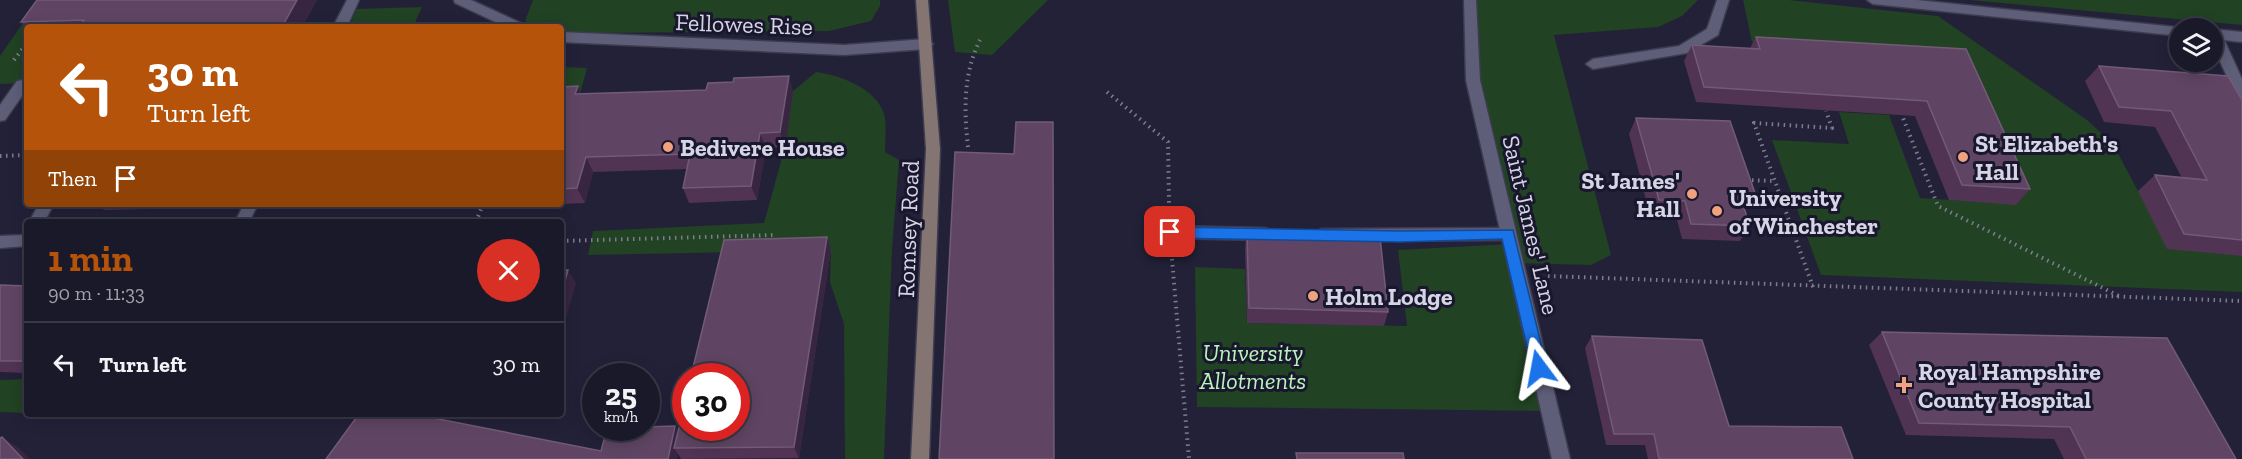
<!DOCTYPE html>
<html lang="en">
<head>
<meta charset="utf-8">
<style>
  body { margin:0; font-family:"Zilla Slab",serif; background:#232232; color:#f1f3f6; height:100vh; display:flex; flex-direction:column; font-size:22px; white-space:nowrap }
  * { box-sizing:border-box; margin:0 }
  p { font-size:20px; color:#9fa0a8 }
  .icon { flex:none; width:33px; height:33px; fill:none; stroke:currentColor; stroke-width:2; stroke-linecap:round; stroke-linejoin:round }
  .map { position:relative; flex:1; overflow:hidden }
  .drawer { position:absolute; left:24px; top:219px; width:540px; height:198px; display:flex; flex-direction:column; background:#1a192a; border-radius:6px; box-shadow:0 3px 15px #0003,0 0 0 2px #383847 }
  .drawer>* { flex:none }
  .banner { position:absolute; left:24px; top:24px; width:540px; height:183px; border-radius:6px; box-shadow:0 3px 15px #0003,0 0 0 2px #383847; background:#b45309; color:#fff; overflow:hidden }
  .fabs { position:absolute; left:2169px; top:18px; display:grid; gap:12px }
  .fabs a { display:grid; place-items:center; width:54px; height:54px; border-radius:50%; background:#1a192a; box-shadow:0 3px 15px #0003,0 0 0 2px #383847; font-size:30px }
  .speed { position:absolute; left:582px; top:363px; display:flex; gap:12px; font-size:30px; font-weight:700; text-align:center }
  .speed>* { display:grid; place-content:center; width:78px; height:78px; border-radius:50%; background:#1a192a; box-shadow:0 3px 15px #0003,0 0 0 2px #383847; line-height:1 }
  .speed small { font-size:15px; font-weight:400 }
  .speed .limit { border:9px solid #d22; background:#fff; color:#111 }
  .pin { position:absolute; display:grid; place-items:center; width:51px; height:51px; color:#fff; margin:-26px; border-radius:12px; box-shadow:0 3px 9px #0006 }
  .me { position:absolute; width:66px; margin:-33px; rotate:347deg; stroke-linejoin:round; filter:drop-shadow(0 0 4px #0008) }
  .turn { display:flex; align-items:center; gap:21px; height:126px; padding:0 24px; font-size:27px }
  .turn .icon { width:78px; height:78px; stroke-width:2.5 }
  .turn b { display:block; font-size:42px; line-height:51px }
  .then { display:flex; align-items:center; height:57px; padding:0 24px; background:#0003; gap:12px; font-size:22px }
  .round { display:grid; place-items:center; flex:none; width:63px; height:63px; border-radius:32px; background:#232232 }
  .overview { display:flex; align-items:center; justify-content:space-between; height:102px; padding:0 24px }
  h1 { font-size:36px; font-weight:800; line-height:45px; color:#b45309 }
  ul { padding:0; list-style:none }
  li { display:flex; align-items:center; gap:18px; height:84px; padding:0 24px; border-top:2px solid #383847 }
  li div { flex:1 }
  li b { display:block; font-size:22px }
  li em { font-style:normal }
  .map>svg:first-child { display:block }
  .green { fill:#214223 }
  .lines { fill:none; stroke-linecap:round; stroke-linejoin:round }
  .service-casing { stroke:#3c3b4f; stroke-width:3 }
  .minor-casing { stroke:#3c3b4f; stroke-width:3 }
  .secondary-casing { stroke:#3c3b4f; stroke-width:3 }
  .path { stroke:#7d7c90; stroke-width:4; stroke-dasharray:1.5 4.5; stroke-linecap:butt }
  .service { fill:#5e5e79; fill-rule:evenodd }
  .minor { fill:#5e5e79; fill-rule:evenodd }
  .secondary { fill:#847472; fill-rule:evenodd }
  .wall { fill:#513353 }
  .shaded-wall { fill:#382542 }
  .building { fill:#5f4563; stroke:#725b77; stroke-width:1.5 }
  .route { fill:#1a73e8; stroke:#114b97; stroke-width:1.5 }
  .poi-dot { fill:#f1a17d; stroke:#19172e; stroke-width:2 }
  .labels { text-anchor:middle; dominant-baseline:central; stroke-width:6; stroke-linejoin:round; paint-order:stroke }
  .street-label { font-size:24px; fill:#d5d5e5; stroke:#19172e }
  .poi-label { font-size:24px; font-weight:bold; fill:#d5d5e5; stroke:#19172e; text-anchor:start }
  .park-label { font-size:24px; font-style:italic; fill:#b8f5b9; stroke:#19172e }
</style>
</head>
<body>
<div class="map">
<svg width="2242" height="459" viewBox="0 0 2242 459">
  <rect width="100%" height="100%" fill="#222138"/>
  <!-- green -->
  <path class="green" d="M39,0L27,27V83L0,84V56Z
    M533,0H880V6L871,21L829,31L599,33L561,31V27H538L525,21Z
    M948,0H1048L992,55L955,52Z
    M1470,0H1698L1682,16L1658,27L1554,35L1611,255L1591,265L1515,263L1549,411L1197,407L1195,267L1245,269L1247,323L1407,326L1398,250L1510,244L1473,80Z
    M1743,0H1789L1938,16L2087,120L2113,144L2138,191L2242,256V292L1821,275L1772,140L1849,144L1839,112L1889,115L1920,198L2015,204L1937,54L1752,42Z
    M1970,0H2242V25Z
    M422,7L413,27H349L357,9Z
    M561,67L587,68L578,101L561,102Z
    M816,72C840,75 877,89 884,114C887,125 885,141 885,152L899,160L892,249L884,459H845L844,324L830,282L831,250L588,255L593,231L764,223L785,147L793,91Z
    M27,379V413L0,412V380Z"/>
  <g class="lines">
    <defs>
      <path id="service" d="M1717,0H1729L1718,35L1687,53L1593,69L1586,64L1593,59L1679,46L1707,29Z
        M2215,30L2222,35L2242,79V99L2235,94L2212,44V31Z
        M1169,226L1265,228L1270,230L1273,234L1270,238L1265,240L1169,238L1164,236L1161,232L1164,228Z
        M1508,228L1513,230L1516,234L1513,238L1508,240L1322,241L1317,239L1314,235L1317,231L1322,229Z"/>
      <path id="minor" d="M347,0H359L347,27H333Z
        M454,0H471L523,24L525,27H506L455,3Z
        M1464,0H1476L1480,80L1570,459H1552L1466,80Z
        M1867,0H1917L2185,28H2180V36L1873,4Z
        M2212,29L2242,32V42L2212,39Z
        M561,32L844,45L926,39L933,44L926,49L844,55L561,42Z
        M22,80L27,81V89L5,120L0,121V105L17,81Z
        M39,204H54L44,222H29Z
        M244,204H258L249,222H235Z
        M24,235L27,236V246L0,248V236Z"/>
      <path id="secondary" d="M916,0H928L940,149L929,459H911L926,149Z"/>
    </defs>
    <!-- service casing -->
    <use href="#service" class="service-casing"/>
    <!-- minor casing -->
    <use href="#minor" class="minor-casing"/>
    <!-- secondary casing -->
    <use href="#secondary" class="secondary-casing"/>
    <!-- path -->
    <path class="path" d="M406,27L451,26
      M14,60L27,43
      M1107,92L1168,142L1169,204
      M1901,113L1938,206L2121,297
      M968,147C964,110 963,74 980,40
      M0,156L27,155
      M1746,180L1775,181
      M476,222L483,204
      M561,241L776,235
      M1172,259L1189,459
      M1548,276L2242,301
      M1813,287L1754,123L1832,128L1826,111"/>
    <!-- service -->
    <use href="#service" class="service"/>
    <!-- minor -->
    <use href="#minor" class="minor"/>
    <!-- secondary -->
    <use href="#secondary" class="secondary"/>
  </g>
  <!-- wall -->
  <path class="wall" d="M37,0H317L302,27H27V28L21,22Z
    M1756,37L1966,49L2030,189L2016,205L1949,200L1915,116L1696,102L1684,61L1692,45L1750,48Z
    M2099,66L2242,100V256L2167,249L2138,191L2155,175L2182,178L2155,127L2104,122L2085,81Z
    M561,87L582,94L793,91L785,147L766,148L757,200L689,203L683,188L687,169L593,172L585,203L561,204Z
    M1636,118L1755,193L1744,209L1750,226L1740,241L1682,239L1676,216L1650,215L1629,134Z
    M97,204H204L202,208L104,210Z
    M516,204H547L517,205Z
    M1247,233L1388,312L1384,326L1247,323L1245,248Z
    M827,237L831,250L799,458L681,459L678,454L601,451L678,431Z
    M0,285L27,286V373L0,372Z
    M1882,332L2236,459H2064L2054,439L1906,435L1869,345Z
    M1592,336L1729,426L1853,459H1648L1645,445H1606L1585,348Z"/>
  <!-- shaded-wall -->
  <path class="shaded-wall" d="M297,0H317L302,27H282Z
    M789,76L793,91L785,147L780,132Z
    M578,86L585,101L575,94Z
    M760,133L766,148L757,200L751,186Z
    M586,157L593,172L585,203L577,188Z
    M198,204H204L202,208Z
    M827,237L831,250L799,458L794,447Z
    M568,270L576,283L561,336V295Z
    M675,426L681,437L674,448L678,454L677,459H668Z
    M2,437L19,448L30,459H23Z"/>
  <!-- building -->
  <path class="building" d="M37,0H297L282,27H80L84,20L21,22Z
    M1756,37L1966,49L2030,189L1962,185L1927,101L1704,87L1692,45L1760,49Z
    M2099,66L2228,76L2242,100V240L2184,234L2155,175L2207,180L2171,111L2119,107Z
    M789,76L780,132L760,133L751,186L683,188L690,154L586,157L577,188L561,189V87L578,86L575,94L706,90L708,83L733,82L734,78Z
    M1636,118L1730,121L1755,193H1739L1750,226L1691,224L1685,201L1659,200Z
    M1016,122H1053L1054,459H939L955,152L1014,154Z
    M1247,233L1380,237L1388,312L1249,308Z
    M827,237L794,447L674,448L686,399V428H736V376H691L724,240Z
    M561,270H568L561,295Z
    M0,285L27,286V361H0Z
    M1882,332L2167,338L2236,459H2086L2070,427L1919,423Z
    M1592,336L1702,340L1729,426L1841,427L1853,459H1659L1654,434H1614Z
    M359,414H413L601,451L607,428L675,426L668,459H326Z
    M2,437L23,459H0V438Z
    M1296,453H1403L1404,459H1297Z"/>
  <!-- route -->
  <path class="route" d="M1170,227L1400,231L1513,230L1547,368L1539,375L1532,368L1502,239L1400,242L1170,238L1163,232Z"/>
  <!-- markers -->
  <g class="poi-dot">
    <circle cx="668" cy="147" r="6"/>
    <circle cx="1963" cy="157" r="6"/>
    <circle cx="1692" cy="194" r="6"/>
    <circle cx="1717" cy="211" r="6"/>
    <circle cx="1313" cy="296" r="6"/>
    <path d="M1901 376h6v6h6v6h-6v6h-6v-6h-6v-6h6z"/>
  </g>
  <g class="labels">
    <!-- street labels -->
    <g class="street-label">
      <text transform="translate(744 24) rotate(2)">Fellowes Rise</text>
      <text transform="translate(1531 225) rotate(77)">Saint James' Lane</text>
      <text transform="translate(908 229) rotate(-88)">Romsey Road</text>
    </g>
    <!-- poi labels -->
    <g class="poi-label">
      <text x="1975" y="143">St Elizabeth's<tspan x="1975" dy="28">Hall</tspan></text>
      <text x="680" y="147">Bedivere House</text>
      <text x="1680" y="180" text-anchor="end">St James'<tspan x="1680" dy="28">Hall</tspan></text>
      <text x="1729" y="197">University<tspan x="1729" dy="28">of Winchester</tspan></text>
      <text x="1325" y="296">Holm Lodge</text>
      <text x="1918" y="371">Royal Hampshire<tspan x="1918" dy="28">County Hospital</tspan></text>
    </g>
    <!-- park labels -->
    <g class="park-label">
      <text x="1253" y="352">University<tspan x="1253" dy="28">Allotments</tspan></text>
    </g>
  </g>
</svg>
<div class="fabs">
<a><svg class="icon" aria-label="layers" viewBox="0 0 24 24"><path d="M12 4l9 5-9 5-9-5zM3 14l9 5 9-5"/></svg></a>
</div>
<div class="speed"><div>25<small>km/h</small></div><div class="limit">30</div></div>
<div class="pin" style="left:1170px;top:232px;background:#d93025"><svg class="icon" aria-label="arrive" viewBox="0 0 24 24"><path d="M6 21V4h12l-3 4 3 4H6"/></svg></div>
<svg class="me" style="left:1539px;top:368px" viewBox="-20 -20 40 40"><path d="M0-17L14 15 0 8-14 15z" fill="#1a73e8" stroke="#fff" stroke-width="4"/></svg>
<div class="banner">
<div class="turn"><svg class="icon" aria-label="left" viewBox="0 0 24 24"><path d="M17 20v-9H6M10 6l-5 5 5 5"/></svg><div><b>30 m</b>Turn left</div></div>
<div class="then">Then<svg class="icon" aria-label="arrive" viewBox="0 0 24 24"><path d="M6 21V4h12l-3 4 3 4H6"/></svg></div>
</div>
<section class="drawer">
<div class="overview"><div><h1>1 min</h1><p>90 m · 11:33</p></div><a class="round" style="background:#d93025;color:#fff"><svg class="icon" aria-label="close" viewBox="0 0 24 24"><path d="M6 6l12 12M18 6L6 18"/></svg></a></div>
<ul>
<li><svg class="icon" aria-label="left" viewBox="0 0 24 24"><path d="M17 20v-9H6M10 6l-5 5 5 5"/></svg><div><b>Turn left</b></div><em>30 m</em></li>
</ul>
</section>
</div>
</body>
</html>
